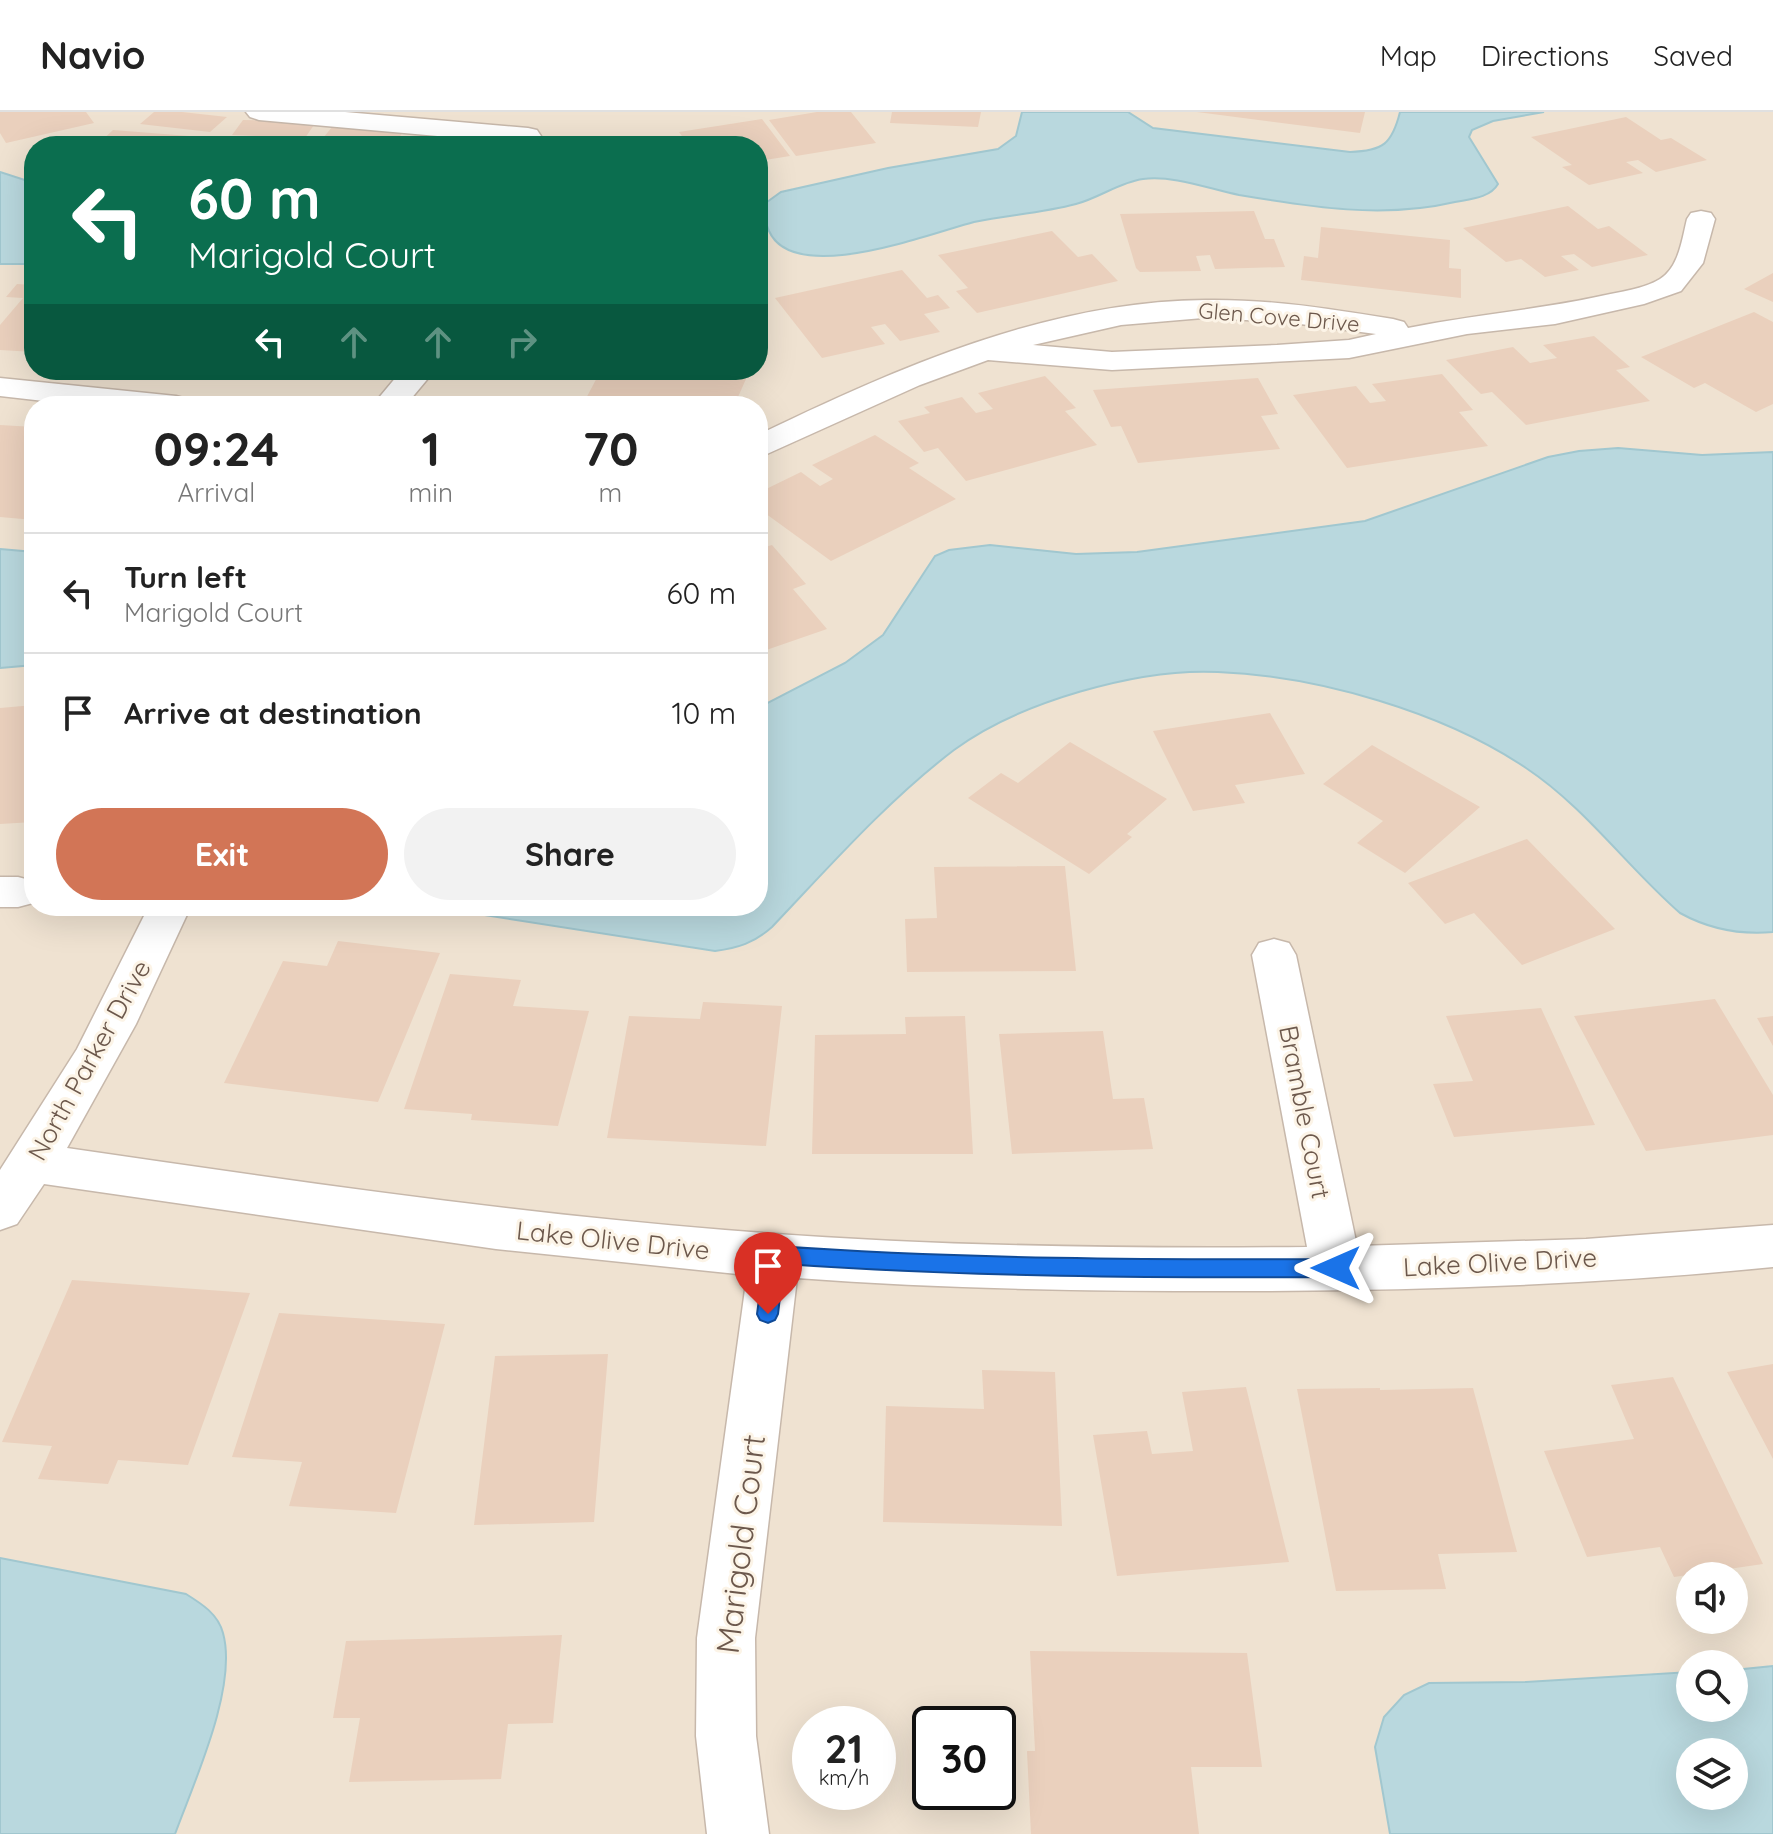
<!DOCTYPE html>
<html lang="en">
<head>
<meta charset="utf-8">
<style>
  body { margin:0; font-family:Quicksand,sans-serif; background:#f2f2f2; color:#222; height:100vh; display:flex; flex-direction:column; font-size:30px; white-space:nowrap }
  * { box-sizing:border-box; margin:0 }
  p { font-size:26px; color:#767676 }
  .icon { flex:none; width:44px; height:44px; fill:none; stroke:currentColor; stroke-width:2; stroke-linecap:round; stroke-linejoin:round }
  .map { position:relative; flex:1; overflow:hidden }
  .side { position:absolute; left:24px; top:284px; width:744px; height:520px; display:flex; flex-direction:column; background:#fff; border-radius:32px; box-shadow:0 8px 32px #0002 }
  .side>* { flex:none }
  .banner { position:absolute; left:24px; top:24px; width:744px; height:244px; border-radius:32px; box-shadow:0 8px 32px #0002; background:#0b6e4f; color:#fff; overflow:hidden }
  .tools { position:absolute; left:1676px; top:1450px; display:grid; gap:16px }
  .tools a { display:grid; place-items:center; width:72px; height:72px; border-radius:50%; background:#fff; box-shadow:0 8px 32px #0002; font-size:40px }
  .speed { position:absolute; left:792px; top:1594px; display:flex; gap:16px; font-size:40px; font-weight:700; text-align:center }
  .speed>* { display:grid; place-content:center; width:104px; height:104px; border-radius:50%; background:#fff; box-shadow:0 8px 32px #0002; line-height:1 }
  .speed small { font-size:20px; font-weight:400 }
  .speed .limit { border:4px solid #111; border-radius:12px; background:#fff; color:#111 }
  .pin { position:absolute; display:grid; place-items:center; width:68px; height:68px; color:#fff; margin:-82px -34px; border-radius:50% 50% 50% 0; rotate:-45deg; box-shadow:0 0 8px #0007 }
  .pin .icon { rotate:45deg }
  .me { position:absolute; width:88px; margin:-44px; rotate:270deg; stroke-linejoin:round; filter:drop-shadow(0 0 6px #0008) }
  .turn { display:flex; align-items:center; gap:28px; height:168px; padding:0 32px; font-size:36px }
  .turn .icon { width:104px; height:104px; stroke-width:2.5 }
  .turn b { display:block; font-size:56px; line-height:68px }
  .lanes { display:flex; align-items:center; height:76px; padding:0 32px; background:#0003; justify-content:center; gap:40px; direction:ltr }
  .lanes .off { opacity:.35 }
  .eta { display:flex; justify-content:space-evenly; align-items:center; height:136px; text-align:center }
  .eta b { font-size:48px; font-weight:800; line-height:56px }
  .button { display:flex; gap:16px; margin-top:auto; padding:16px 32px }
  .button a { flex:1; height:92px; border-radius:48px; background:#d27556; color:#fff; font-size:32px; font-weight:800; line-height:92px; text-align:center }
  .button a+a { background:#f2f2f2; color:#222 }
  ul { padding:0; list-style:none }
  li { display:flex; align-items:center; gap:24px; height:120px; padding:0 32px; border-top:2px solid #e0e0e0 }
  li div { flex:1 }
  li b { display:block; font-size:30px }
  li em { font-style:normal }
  header { display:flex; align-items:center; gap:48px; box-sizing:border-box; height:112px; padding:0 40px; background:#fff; border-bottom:2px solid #e0e0e0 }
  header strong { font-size:38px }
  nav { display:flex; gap:44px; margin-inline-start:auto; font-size:28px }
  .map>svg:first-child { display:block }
  .residential { fill:#efe2d1; fill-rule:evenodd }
  .water { fill:#b9d8de; stroke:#a1c7cf; stroke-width:2; fill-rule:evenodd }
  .building { fill:#ead0bd }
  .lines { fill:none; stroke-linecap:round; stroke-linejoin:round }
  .minor-casing { stroke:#c7b8ab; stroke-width:3 }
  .minor { fill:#fff; fill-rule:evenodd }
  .route { fill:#1a73e8; stroke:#114b97; stroke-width:2 }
  .labels { text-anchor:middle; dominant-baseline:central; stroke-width:6; stroke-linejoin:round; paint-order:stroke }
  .far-street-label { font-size:22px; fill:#6c584c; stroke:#fcf4e7 }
  .street-label { font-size:26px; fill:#6c584c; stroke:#fcf4e7 }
  .near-street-label { font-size:32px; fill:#6c584c; stroke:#fcf4e7 }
</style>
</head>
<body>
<header>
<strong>Navio</strong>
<nav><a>Map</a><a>Directions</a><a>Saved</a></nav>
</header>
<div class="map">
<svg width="1773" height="1722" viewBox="0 0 1773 1722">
  <rect width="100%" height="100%" fill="#f8f0e2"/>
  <!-- residential -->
  <path class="residential" d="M0,0H1773V1722H0ZM34,34H758V258H34ZM34,294H758V794H34ZM1690,1464H1734V1508H1690ZM1690,1552H1734V1596H1690ZM810,1612H878V1680H810ZM930,1612H998V1680H930ZM1690,1640H1734V1684H1690Z"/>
  <!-- water -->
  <path class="water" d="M1022,0H1128L1153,16L1350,40C1383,39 1392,32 1400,0H1544L1493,9L1472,18L1469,25L1498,72C1490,86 1470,87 1455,90C1383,107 1311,95 1239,83C1209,77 1174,63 1143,67C1120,70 1099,86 1076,92C1042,101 1008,103 974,110C931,121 794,175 769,119C764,107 764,103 767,90L781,80L888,56L998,37L1016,24Z
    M0,60L34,71V152H0Z
    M1618,336L1702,343L1773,340V820C1740,823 1709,817 1680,801C1627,755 1586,696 1526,656C1443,600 1318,564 1218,560C1138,556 1019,590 954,638C887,689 830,754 772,815C754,831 738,836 715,839L427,794H758V596L845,551L883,523L935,444L949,438L990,433L1076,442L1137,440L1365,409L1548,345L1579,339Z
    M0,437L34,440V553L0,556Z
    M0,1446L186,1482C202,1492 218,1502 223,1521C238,1575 194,1670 175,1722H0Z
    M1773,1554V1722H1390L1375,1635L1384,1605L1404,1583L1429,1571L1526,1570L1690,1560V1596H1734V1558ZM1734,1640V1684H1690V1640Z"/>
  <!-- building -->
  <path class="building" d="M0,0H86L94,11L6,31L0,21Z
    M154,0H182L227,5L210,20L140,12Z
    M817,0H851L876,31L796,44L769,8Z
    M892,0H981L978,15L890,11Z
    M1197,0H1365L1360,21Z
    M1626,5L1661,28L1671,26L1707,48L1656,60L1638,48L1626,50L1643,61L1589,73L1562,55L1572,53L1531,25Z
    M762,7L790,44L758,49V34H689L679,20Z
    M243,8L316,10L305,26L232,23Z
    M332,15L403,20L393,34L319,31Z
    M113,18L278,31L276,34H96Z
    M421,24L495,31L492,34H412Z
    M1568,94L1598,117L1609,114L1648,143L1592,155L1574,142L1561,144L1579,158L1545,165L1521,147L1506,150L1463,116Z
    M1254,99L1265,127H1274L1285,155L1215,157L1210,143L1196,144L1201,159L1140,160L1136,156L1120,102Z
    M1321,115L1450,128L1449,156L1461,157V186L1301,168L1304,144L1318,146Z
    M1052,119L1078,145L1092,142L1118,169L977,201L956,179L968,176L938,143Z
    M902,158L927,186L938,183L950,196L924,202L940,220L900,229L885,212L871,215L885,232L822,246L775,186Z
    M1773,161V190L1744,177Z
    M17,172L34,173V240L0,238V213L23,186L6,185Z
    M1754,200L1773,210V292L1756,300L1705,271L1694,276L1641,245Z
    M1594,224L1630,255L1616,258L1650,289L1526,313L1492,280L1481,282L1446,248L1513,235L1530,251L1557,246L1543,233Z
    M265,258H330L324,266Z
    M601,258H750L738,285L748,286L744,294H582Z
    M1442,262L1473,298L1459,300L1488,334L1347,356L1293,283L1356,274L1370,291L1386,289L1372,272Z
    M1045,264L1076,296L1065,299L1097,333L966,369L938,336L924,340L898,309L930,301L924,295L962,285L976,301L993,297L978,281Z
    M1258,266L1278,302L1261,304L1280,337L1138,351L1121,314L1111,315L1093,278Z
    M0,313L34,315V408L0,405Z
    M875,323L919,351L909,356L956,387L831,449L758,396V381L801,360L820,374L833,367L812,353Z
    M772,433L806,472L793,477L827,517L758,541V437Z
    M34,593V710L0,712V596Z
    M1270,601L1305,662L1235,673L1245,691L1193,699L1153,619Z
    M1070,630L1167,687L1127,722L1132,725L1089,762L968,686L1001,661L1018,671Z
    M1372,633L1480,695L1405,761L1357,731L1383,709L1323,672Z
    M1527,727L1615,817L1522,853L1474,801L1445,812L1408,771Z
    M1065,754L1076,859L907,860L905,807L937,806L934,755Z
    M338,829L440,841L378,990L224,971L283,849L327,854Z
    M450,862L521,868L513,894L589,899L558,1014L471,1008L472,1002L404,997Z
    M1715,887L1773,983V1023L1646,1039L1574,904Z
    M703,890L782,894L766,1034L607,1026L629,904L700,907Z
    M1541,896L1595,1013L1454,1025L1433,972L1473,969L1446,904Z
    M965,904L973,1042H812L815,923L906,922L905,905Z
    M1773,904V934L1757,906Z
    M1103,919L1113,987L1144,986L1153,1037L1012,1042L999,922Z
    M72,1168L250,1181L188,1353L118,1348L108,1372L38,1367L52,1334L2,1330Z
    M279,1201L445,1212L396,1401L289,1394L302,1350L232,1345Z
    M608,1242L594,1410L474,1413L495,1244Z
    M1773,1252V1347L1727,1260Z
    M982,1258L1055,1260L1062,1414L883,1410L886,1294L984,1297Z
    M1673,1265L1763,1452L1674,1465L1660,1435L1587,1445L1544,1339L1634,1327L1611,1273Z
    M1246,1275L1289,1450L1117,1464L1093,1323L1147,1319L1152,1342L1193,1339L1182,1280Z
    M1380,1276V1278L1473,1276L1517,1440L1438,1442L1446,1477L1336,1479L1297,1277Z
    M562,1523L553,1611L508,1612L501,1667L349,1670L360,1606H333L346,1529Z
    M1030,1539L1247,1541L1262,1655H1191L1199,1722H1031L1027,1639H1035Z"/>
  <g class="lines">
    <defs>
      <path id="minor" d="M246,0H345L528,16L537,18L541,24L537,30L528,32L259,8L250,5Z
        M1701,99L1711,101L1715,107L1703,151L1681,179L1644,192L1555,212L1467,222L1349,246L1112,258L988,248L920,273L758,346V323C897,256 1048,189 1206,188C1269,187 1331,197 1393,207L1404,210L1408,216C1472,203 1537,198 1601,184C1619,180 1644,177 1660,167C1679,155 1682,127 1687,107L1691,101ZM1203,206L1285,210L1376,222L1349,228L1277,233L1112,240L1033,233L1121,213Z
        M402,258H435L405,294H372Z
        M0,266L176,284L187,287L192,294H88L0,284Z
        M0,765H18L33,769V791L18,795H0Z
        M149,794H191L136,912L67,1036C286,1068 504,1100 725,1118C918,1134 1113,1137 1307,1135L1252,843L1259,831L1274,827L1289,831L1296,843L1357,1134L1586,1127L1773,1113V1155C1594,1173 1414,1179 1234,1179C1088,1179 942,1177 797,1166L755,1526L756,1624L769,1722H707L696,1624L697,1526L747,1163L496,1137L44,1072L17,1112L0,1118V1058L77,937Z"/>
    </defs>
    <!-- minor casing -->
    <use href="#minor" class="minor-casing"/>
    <!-- minor -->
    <use href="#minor" class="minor"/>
  </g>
  <!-- route -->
  <path class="route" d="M775,1134C962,1147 1149,1148 1336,1147L1344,1150L1347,1156L1344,1163L1336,1165C1152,1166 968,1165 784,1152L778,1202L775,1208L768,1211L760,1208L757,1202L765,1143L768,1137Z"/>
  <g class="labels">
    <!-- far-street labels -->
    <g class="far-street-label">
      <text transform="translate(1279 205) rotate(5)">Glen Cove Drive</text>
    </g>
    <!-- street labels -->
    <g class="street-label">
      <text transform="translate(89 948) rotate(-61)">North Parker Drive</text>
      <text transform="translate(1305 1000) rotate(79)">Bramble Court</text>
      <text transform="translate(613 1128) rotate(6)">Lake Olive Drive</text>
      <text transform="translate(1500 1150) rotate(-3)">Lake Olive Drive</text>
    </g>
    <!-- near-street labels -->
    <g class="near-street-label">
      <text transform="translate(740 1432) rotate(-83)">Marigold Court</text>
    </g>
  </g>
</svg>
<div class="tools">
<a><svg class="icon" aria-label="sound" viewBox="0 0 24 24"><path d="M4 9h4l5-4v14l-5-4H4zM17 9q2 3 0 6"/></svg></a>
<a><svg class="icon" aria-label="search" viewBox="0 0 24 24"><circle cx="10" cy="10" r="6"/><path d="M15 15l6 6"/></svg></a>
<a><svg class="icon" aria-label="layers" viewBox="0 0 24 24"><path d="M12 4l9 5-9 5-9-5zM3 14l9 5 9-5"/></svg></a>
</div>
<div class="speed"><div>21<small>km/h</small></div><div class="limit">30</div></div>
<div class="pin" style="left:768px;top:1202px;background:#d93025"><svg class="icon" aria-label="arrive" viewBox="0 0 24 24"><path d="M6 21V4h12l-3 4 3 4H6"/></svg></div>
<svg class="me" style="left:1336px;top:1156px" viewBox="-20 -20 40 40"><path d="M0-17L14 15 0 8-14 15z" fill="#1a73e8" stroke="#fff" stroke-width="4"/></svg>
<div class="banner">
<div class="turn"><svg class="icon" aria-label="left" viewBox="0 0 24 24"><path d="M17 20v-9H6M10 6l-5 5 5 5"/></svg><div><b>60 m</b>Marigold Court</div></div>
<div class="lanes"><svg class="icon" aria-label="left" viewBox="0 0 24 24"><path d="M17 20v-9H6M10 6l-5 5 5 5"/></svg><svg class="icon off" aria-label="ahead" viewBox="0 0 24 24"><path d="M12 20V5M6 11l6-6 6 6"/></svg><svg class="icon off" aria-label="ahead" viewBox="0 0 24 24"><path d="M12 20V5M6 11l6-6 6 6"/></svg><svg class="icon off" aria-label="right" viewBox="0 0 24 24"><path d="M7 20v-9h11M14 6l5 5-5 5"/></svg></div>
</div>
<section class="side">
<div class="eta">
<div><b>09:24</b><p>Arrival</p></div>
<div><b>1</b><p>min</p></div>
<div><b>70</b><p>m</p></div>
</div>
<ul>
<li><svg class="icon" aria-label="left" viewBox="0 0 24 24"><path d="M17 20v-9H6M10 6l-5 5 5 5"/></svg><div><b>Turn left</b><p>Marigold Court</p></div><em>60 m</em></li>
<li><svg class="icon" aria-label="arrive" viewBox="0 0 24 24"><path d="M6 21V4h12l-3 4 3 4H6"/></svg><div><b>Arrive at destination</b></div><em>10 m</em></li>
</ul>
<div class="button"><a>Exit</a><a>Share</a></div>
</section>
</div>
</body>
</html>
